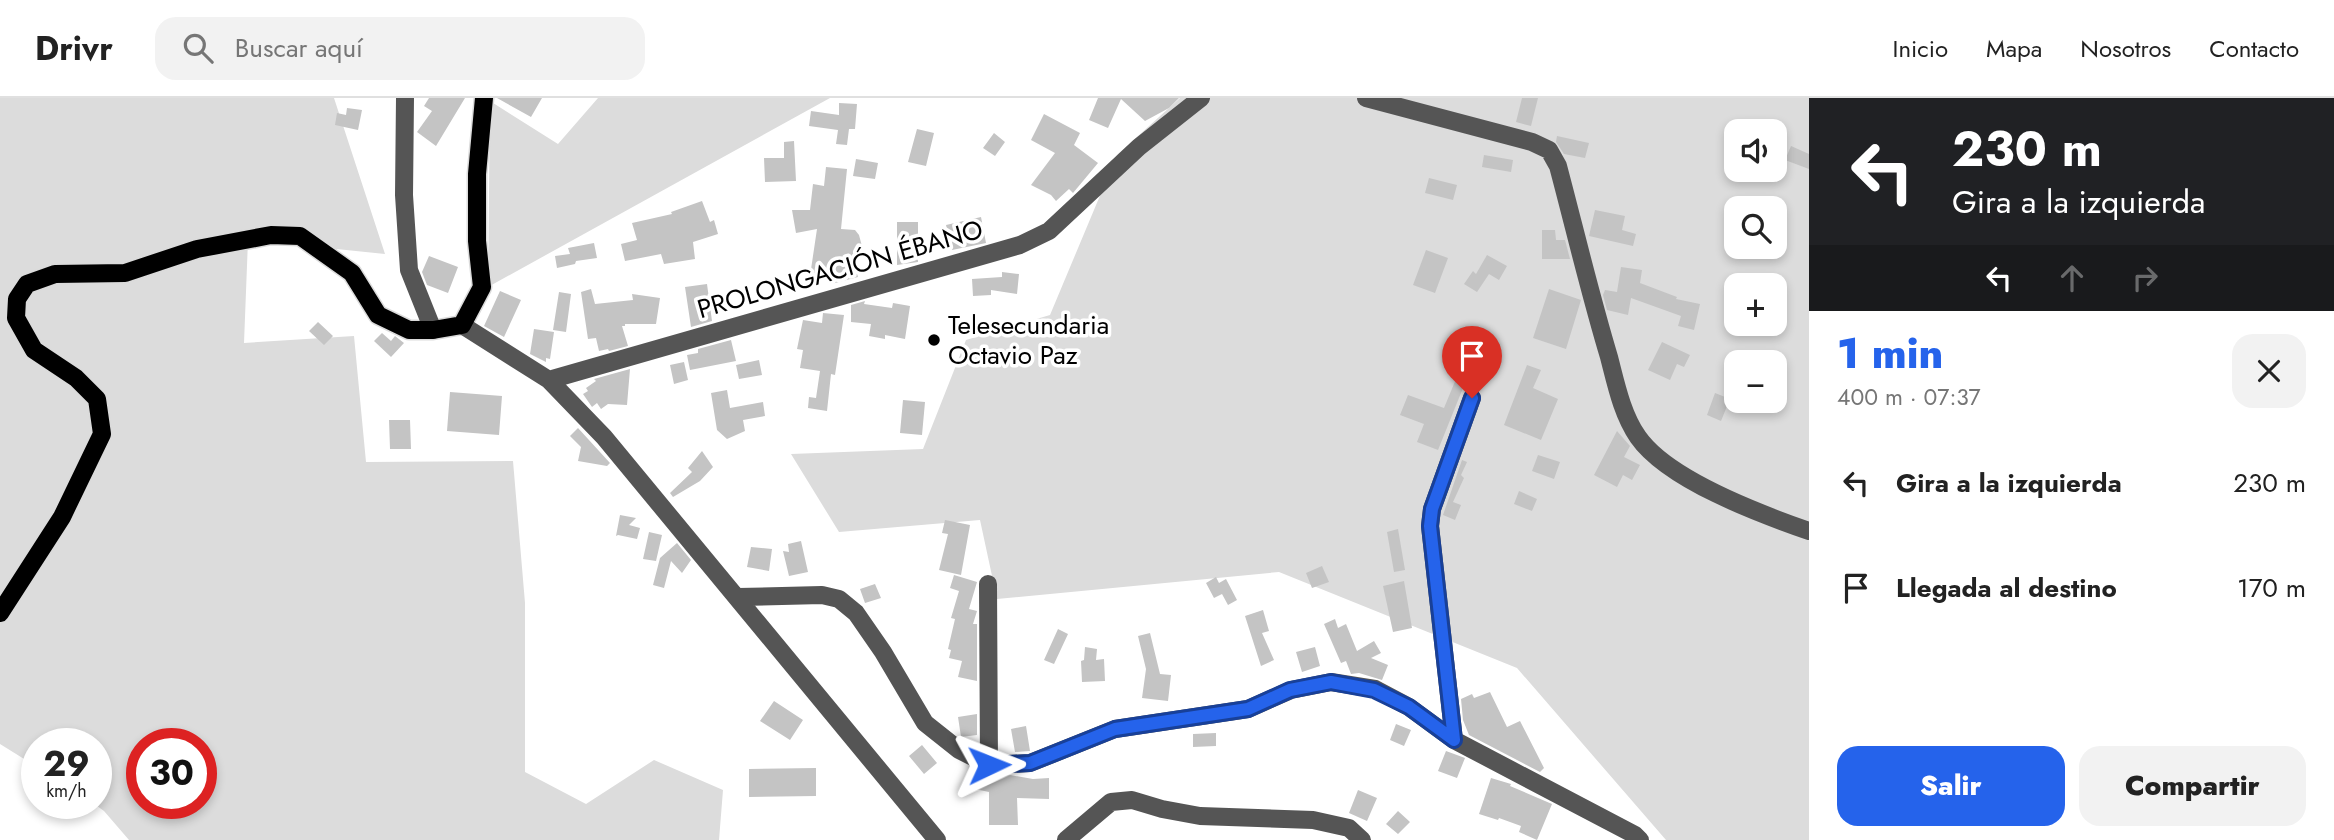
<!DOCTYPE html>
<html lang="es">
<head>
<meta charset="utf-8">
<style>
  body { margin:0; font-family:Jost,sans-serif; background:#f2f2f2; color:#222; height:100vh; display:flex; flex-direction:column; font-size:26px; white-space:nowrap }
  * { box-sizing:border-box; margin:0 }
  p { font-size:23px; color:#767676 }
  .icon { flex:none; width:38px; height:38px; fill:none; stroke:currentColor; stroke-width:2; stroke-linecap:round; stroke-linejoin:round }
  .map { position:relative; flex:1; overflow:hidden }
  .details { display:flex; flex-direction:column; background:#fff; width:525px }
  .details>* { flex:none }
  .guide { background:#202124; color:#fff; overflow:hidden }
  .tools { position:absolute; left:1724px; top:21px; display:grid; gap:14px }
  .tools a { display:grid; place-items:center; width:63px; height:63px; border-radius:14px; background:#fff; box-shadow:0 4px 10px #0003; font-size:35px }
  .speed { position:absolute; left:21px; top:630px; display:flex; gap:14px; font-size:35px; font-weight:700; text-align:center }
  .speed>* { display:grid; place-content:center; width:91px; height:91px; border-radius:50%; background:#fff; box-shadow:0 4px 10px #0003; line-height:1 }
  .speed small { font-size:18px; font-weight:400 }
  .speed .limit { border:10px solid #d22; background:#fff; color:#111 }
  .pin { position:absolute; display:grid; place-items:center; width:60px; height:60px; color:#fff; margin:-72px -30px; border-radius:50% 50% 50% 0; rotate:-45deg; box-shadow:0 0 7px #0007 }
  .pin .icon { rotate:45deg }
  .me { position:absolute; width:77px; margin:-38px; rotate:88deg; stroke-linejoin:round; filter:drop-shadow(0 0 5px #0008) }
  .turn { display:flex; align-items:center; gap:24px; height:147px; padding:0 28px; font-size:32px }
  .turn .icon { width:91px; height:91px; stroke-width:2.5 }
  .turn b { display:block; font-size:49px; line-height:60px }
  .lanes { display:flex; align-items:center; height:66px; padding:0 28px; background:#0003; justify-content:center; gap:35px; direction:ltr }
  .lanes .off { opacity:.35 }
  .round { display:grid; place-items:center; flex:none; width:74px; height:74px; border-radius:21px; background:#f2f2f2 }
  .overview { display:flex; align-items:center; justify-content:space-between; height:119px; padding:0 28px }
  h1 { font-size:42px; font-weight:800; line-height:52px; color:#2563eb }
  .action { display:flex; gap:14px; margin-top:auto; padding:14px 28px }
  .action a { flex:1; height:80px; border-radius:21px; background:#2563eb; color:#fff; font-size:28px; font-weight:800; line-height:80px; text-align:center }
  .action a+a { background:#f2f2f2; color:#222 }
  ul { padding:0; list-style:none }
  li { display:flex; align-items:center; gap:21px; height:105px; padding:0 28px }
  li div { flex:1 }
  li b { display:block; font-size:26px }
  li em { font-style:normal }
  header { display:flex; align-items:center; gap:42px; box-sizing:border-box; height:98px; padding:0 35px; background:#fff; border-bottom:2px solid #e0e0e0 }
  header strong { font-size:33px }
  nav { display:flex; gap:38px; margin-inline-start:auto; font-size:24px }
  .search { width:490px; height:63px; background:#f2f2f2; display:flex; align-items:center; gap:18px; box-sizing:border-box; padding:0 24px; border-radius:21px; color:#767676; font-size:26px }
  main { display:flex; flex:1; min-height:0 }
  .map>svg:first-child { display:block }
  .green { fill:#dcdcdc; fill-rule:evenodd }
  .building { fill:#c4c4c4 }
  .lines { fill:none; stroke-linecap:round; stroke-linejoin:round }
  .major-casing { stroke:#dbdbdb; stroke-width:21 }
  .minor { stroke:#555; stroke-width:18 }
  .major { stroke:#000; stroke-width:18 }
  .route-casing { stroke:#184099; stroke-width:18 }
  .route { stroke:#2563eb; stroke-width:12 }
  .poi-dot { fill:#000; stroke:#fff; stroke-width:2.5 }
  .labels { text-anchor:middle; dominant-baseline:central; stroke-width:7; stroke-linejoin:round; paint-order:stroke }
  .street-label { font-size:26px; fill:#000; stroke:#fff }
  .poi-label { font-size:26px; fill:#000; stroke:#fff; text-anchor:start }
</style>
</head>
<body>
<header>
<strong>Drivr</strong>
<div class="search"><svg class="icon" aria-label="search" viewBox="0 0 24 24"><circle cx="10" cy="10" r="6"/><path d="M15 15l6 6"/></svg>Buscar aquí</div>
<nav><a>Inicio</a><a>Mapa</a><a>Nosotros</a><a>Contacto</a></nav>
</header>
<main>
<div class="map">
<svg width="1809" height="742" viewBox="0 0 1809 742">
  <rect width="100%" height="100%" fill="#fff"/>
  <!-- green -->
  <path class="green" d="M0,0H334L385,156L248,142L244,245L354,238L366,364L513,363L525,505V674L586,706L654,662L723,692L719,742H129L104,713L93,705H96V646H37V669L0,646ZM142,646H201V705H142Z
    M598,0H830L488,189L490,3L558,46Z
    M1180,0H1809V742H1666L1517,570L1279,474L997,501L980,422L839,434L791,356L923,351L966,242L1050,217L1117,57ZM1736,33H1774V72H1736ZM1736,110H1774V149H1736ZM1736,187H1774V226H1736ZM1736,264H1774V303H1736Z"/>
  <!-- building -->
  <path class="building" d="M429,0H465L436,48L417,34L432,13L424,8Z
    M497,0H542L531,19Z
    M1098,0H1179L1169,10L1145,23L1121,1L1108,30L1089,22Z
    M1522,0H1538L1531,28L1516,24Z
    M839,5L857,6L855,31H849L847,47L836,46L838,32L809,28L811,13L839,17Z
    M347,10L362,12L358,32L335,27L337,15L346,17Z
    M1044,16L1080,35L1074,47L1098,65L1073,95L1069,91L1056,103L1051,97L1031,87L1055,55L1031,42Z
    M917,31L934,35L926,68L908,64Z
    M994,35L1005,44L995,58L983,50Z
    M1557,38L1589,45L1585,60L1564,56L1556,44Z
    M794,43L796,83L765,84L764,60H784V44Z
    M1791,48L1809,56V71L1785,62Z
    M1484,57L1513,62L1511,74L1482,69Z
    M856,61L878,65L875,81L853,78Z
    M826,69L847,71L841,131L855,132L859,137L864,156L853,160L858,179L831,186L832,181L810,178L817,131L796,135L792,112H810L813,86L824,88Z
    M1741,72H1779L1776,84L1740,77Z
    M1429,80L1457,87L1453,102L1425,95Z
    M702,103L710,124L714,122L718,136L693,144L695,161L664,166L661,156L625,163L621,146L637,142L632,125L672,116L671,114Z
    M1595,112L1625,118L1622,132L1636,136L1633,148L1589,138Z
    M981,119L986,145L952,152L946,127Z
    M897,124H918V164L897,167Z
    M1542,132H1555L1556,142H1565L1570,161H1542Z
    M594,145L597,160L576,163L575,166L557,170L555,158L570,156L568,150Z
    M1426,152L1448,160L1435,195L1413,187Z
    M1487,157L1507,168L1499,182L1489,176L1477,194L1464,186L1473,173L1476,176Z
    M429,158L458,169L448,195L427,187L422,174Z
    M1621,169L1642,172L1640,185L1677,199L1676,201L1700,206L1694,232L1678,228L1681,218L1631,200L1628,217L1607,212L1603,197L1605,192L1617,194Z
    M1002,174L1019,176L1017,196L991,192V197L973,198L972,181L1002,179Z
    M707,186L712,223L691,229L685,189Z
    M591,191L595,206L633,202L632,196L660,200L656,226H625V228H622L628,248L609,253L608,251L599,253L596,240L588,241L581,194Z
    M1549,191L1581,202L1566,251L1533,240Z
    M500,193L521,202L504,239L484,228Z
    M559,194L571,196L566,234L553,232Z
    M865,203L864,206L892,210L893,205L910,208L905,241L885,237V241L869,238L871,226L851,224V207Z
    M823,215L844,217L835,277L831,276L827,313L808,310L809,299L816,300L820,273L800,270L803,252L797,251L803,222L822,225Z
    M318,224L333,238L324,247L309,233Z
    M534,231L554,234L550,261L546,260V264L530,256Z
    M382,235L391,243L395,238L404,245L391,259L374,243Z
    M731,242L736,263L690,272L687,257L698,255V251Z
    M1662,244L1690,257L1684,269L1677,266L1670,282L1648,272Z
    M759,262L762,277L739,281L736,267Z
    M684,264L688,282L674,286L670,267Z
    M1527,267L1541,272L1533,290L1558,301L1541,342L1504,327Z
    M630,271L627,307L608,306L601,311L597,305L592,309L583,296L588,293L586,290L596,283L594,281Z
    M1456,281L1465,285L1438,352L1417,344L1424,326L1400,317L1408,297L1444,310Z
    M727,292L730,310L763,304L765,318L743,322L745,333L727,341L717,332L711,295Z
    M450,294L502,298L499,337L447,333Z
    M1715,295L1730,301L1721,323L1707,317Z
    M903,302L925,304L922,337L900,335Z
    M389,322H410L411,351H390Z
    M578,330L610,365L607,368L578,363L581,349L570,338Z
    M1617,333L1630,348L1624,359L1640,367L1632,382L1623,377L1617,389L1594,377Z
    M702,353L713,369L700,383L673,399L670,395L692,374L688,370Z
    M1538,357L1560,364L1554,381L1532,373Z
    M1462,362L1467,364L1461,377L1464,380L1453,404L1461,407L1455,422L1443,417Z
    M1519,393L1537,401L1532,413L1514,406Z
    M620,417L636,420L629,427L640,430L637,441L618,437L616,438Z
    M945,422L970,427L961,477L939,472L948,436L942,435Z
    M1398,431L1405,472L1394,474L1387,434Z
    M649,434L662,437L656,463L643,461Z
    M801,443L808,474L789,478L783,453L789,454L788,446Z
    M677,445L691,462L682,475L671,463L664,490L653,487L660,460Z
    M751,449L772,451L769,473L747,469Z
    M1322,468L1329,484L1312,490L1306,475Z
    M954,477L977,484L969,511L977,513L973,526H977V583L958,579L962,563L949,560L951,552L948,551L955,521L951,520L959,493L950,490Z
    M1216,479L1219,485L1226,481L1237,502L1228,507L1222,496L1214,500L1206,485Z
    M1404,483L1412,530L1393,534L1383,488Z
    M875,486L881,500L865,505L860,491Z
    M1263,512L1269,533L1262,535L1274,562L1261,568L1245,518Z
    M1335,521L1338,530L1346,526L1357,553L1374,543L1381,555L1371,560L1388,567L1382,582L1359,575L1351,576L1346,563L1341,565L1324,526Z
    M1058,531L1068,536L1054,566L1044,562Z
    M1150,535L1160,576L1171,577L1168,603L1142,600L1146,571L1138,538Z
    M1085,549L1097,551L1096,562L1104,561L1105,583L1082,584L1081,563L1084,562Z
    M1315,549L1320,568L1302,574L1296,554Z
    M1490,594L1507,629L1520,623L1544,670L1540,674L1469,637L1463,622L1461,601L1472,596L1474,600Z
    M774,603L803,622L790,642L760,623Z
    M977,616V637L961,639L958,619Z
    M1396,626L1411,632L1404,648L1390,642Z
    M1026,628L1030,653L1015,654L1011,631Z
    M1216,635V648L1193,649V636Z
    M922,647L937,665L924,676L909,658Z
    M1446,653L1465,660L1457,680L1438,673Z
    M816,670V698L749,699V671Z
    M1010,677L1033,681L1049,680V701L1017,700L1018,727H989V694L970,690L973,678L985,681L986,678Z
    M1491,680L1511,686L1510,688L1552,706L1537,742L1519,734L1521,728L1499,720L1498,722L1479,716Z
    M1358,692L1377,700L1367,723L1349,715Z
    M1398,713L1410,724L1398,736L1386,726Z"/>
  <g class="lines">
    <defs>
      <path id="major" d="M0,515L62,419L102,336L97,301L76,280L34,252L16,220L17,201L27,186L55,176L125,175L197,151L271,137L300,138L352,175L378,217L409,232H433L462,227L482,189L477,143V76L484,0"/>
    </defs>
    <!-- major casing -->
    <use href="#major" class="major-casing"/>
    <!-- minor -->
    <path class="minor" d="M405,0L404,97L409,172L433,232
      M1366,0L1532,44L1549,52L1558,68C1575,132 1590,196 1609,259C1616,286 1622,316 1638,339C1668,382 1760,416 1809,433
      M462,227L549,282L604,339L937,742
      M549,282L1020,147L1049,133L1139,49L1201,0
      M988,486L989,667
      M738,499L822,497L839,501L856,515L883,554L925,625L959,652L989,667L1030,665L1115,631L1248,611L1291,592L1331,584L1375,591L1409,609L1454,642L1635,737L1640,742
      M1454,642L1430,428L1432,411L1472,300
      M1066,742L1111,704L1132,702L1162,711L1200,718L1313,722L1349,730L1362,742"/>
    <!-- major -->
    <use href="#major" class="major"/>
  </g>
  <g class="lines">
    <defs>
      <path id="route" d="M989,667L1030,665L1115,631L1248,611L1290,592L1331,584L1374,592L1409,609L1454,642L1430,428L1432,411L1472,300"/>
    </defs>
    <!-- route casing -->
    <use href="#route" class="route-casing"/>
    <!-- route -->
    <use href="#route" class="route"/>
  </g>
  <!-- markers -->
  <circle class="poi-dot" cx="934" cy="242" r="7"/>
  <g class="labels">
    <!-- street labels -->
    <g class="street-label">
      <text transform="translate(840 171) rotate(-16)">PROLONGACIÓN ÉBANO</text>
    </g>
    <!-- poi labels -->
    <g class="poi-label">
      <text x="948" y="227">Telesecundaria<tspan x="948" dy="30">Octavio Paz</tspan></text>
    </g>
  </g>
</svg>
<div class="tools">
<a><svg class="icon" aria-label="sound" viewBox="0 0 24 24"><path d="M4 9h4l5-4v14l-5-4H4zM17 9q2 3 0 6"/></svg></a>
<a><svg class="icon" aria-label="search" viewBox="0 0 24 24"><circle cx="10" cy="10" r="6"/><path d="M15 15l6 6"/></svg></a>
<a>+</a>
<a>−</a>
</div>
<div class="speed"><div>29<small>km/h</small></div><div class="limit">30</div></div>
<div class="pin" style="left:1472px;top:300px;background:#d93025"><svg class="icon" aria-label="arrive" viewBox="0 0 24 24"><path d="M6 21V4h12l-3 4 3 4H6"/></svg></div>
<svg class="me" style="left:989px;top:667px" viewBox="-20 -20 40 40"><path d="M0-17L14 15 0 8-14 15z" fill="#2563eb" stroke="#fff" stroke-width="4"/></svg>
</div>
<section class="details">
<div class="guide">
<div class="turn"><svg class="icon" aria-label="left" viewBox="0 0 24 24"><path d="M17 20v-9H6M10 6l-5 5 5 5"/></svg><div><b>230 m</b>Gira a la izquierda</div></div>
<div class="lanes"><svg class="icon" aria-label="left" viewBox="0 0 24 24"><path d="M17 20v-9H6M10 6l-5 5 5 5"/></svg><svg class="icon off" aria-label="ahead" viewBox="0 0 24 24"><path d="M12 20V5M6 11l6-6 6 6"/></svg><svg class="icon off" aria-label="right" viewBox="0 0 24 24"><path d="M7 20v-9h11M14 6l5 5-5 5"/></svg></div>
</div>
<div class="overview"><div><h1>1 min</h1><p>400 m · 07:37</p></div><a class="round"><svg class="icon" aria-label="close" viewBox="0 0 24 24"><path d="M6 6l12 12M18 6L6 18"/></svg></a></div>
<ul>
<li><svg class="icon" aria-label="left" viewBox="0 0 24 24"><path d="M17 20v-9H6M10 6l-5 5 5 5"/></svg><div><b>Gira a la izquierda</b></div><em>230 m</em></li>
<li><svg class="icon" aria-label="arrive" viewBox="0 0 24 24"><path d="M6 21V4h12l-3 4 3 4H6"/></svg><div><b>Llegada al destino</b></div><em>170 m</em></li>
</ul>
<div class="action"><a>Salir</a><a>Compartir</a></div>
</section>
</main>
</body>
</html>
